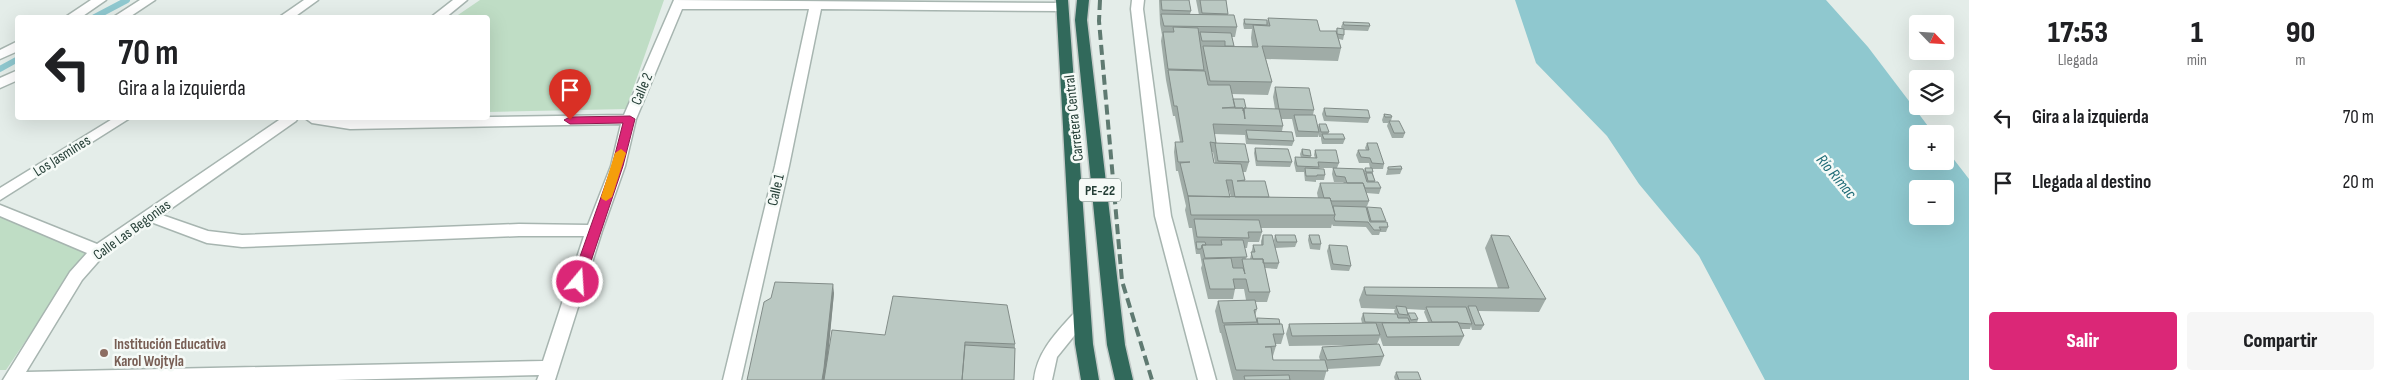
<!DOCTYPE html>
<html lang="es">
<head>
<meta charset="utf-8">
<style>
  body { margin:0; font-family:"Sofia Sans Condensed",sans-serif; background:#f6f6f6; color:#202124; height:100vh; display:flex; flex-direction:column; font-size:19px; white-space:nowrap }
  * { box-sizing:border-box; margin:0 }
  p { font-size:16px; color:#757577 }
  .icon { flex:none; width:28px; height:28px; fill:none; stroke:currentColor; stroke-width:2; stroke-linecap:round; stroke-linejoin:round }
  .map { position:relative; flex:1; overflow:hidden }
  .drawer { display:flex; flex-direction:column; background:#fff; width:425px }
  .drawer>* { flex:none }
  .top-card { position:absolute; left:15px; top:15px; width:475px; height:105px; border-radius:5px; box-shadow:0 5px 20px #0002; background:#fff; color:#202124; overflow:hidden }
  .needle { width:32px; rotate:115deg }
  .fabs { position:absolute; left:1909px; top:15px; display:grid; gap:10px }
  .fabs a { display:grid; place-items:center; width:45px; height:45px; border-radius:5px; background:#fff; box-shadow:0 5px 20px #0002; font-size:25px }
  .pin { position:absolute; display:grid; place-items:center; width:42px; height:42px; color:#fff; margin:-51px -21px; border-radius:50% 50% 50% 0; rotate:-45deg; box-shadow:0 0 5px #0007 }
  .pin .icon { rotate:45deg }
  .me { position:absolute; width:55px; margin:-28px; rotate:18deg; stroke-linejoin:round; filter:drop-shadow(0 0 4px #0008) }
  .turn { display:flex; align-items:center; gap:18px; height:105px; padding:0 20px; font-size:22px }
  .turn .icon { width:65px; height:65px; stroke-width:2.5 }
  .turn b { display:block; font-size:35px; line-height:42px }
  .eta { display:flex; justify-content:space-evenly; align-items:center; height:85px; text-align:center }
  .eta b { font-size:30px; font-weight:800; line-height:35px }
  .primary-button { display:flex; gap:10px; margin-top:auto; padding:10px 20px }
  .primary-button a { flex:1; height:58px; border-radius:5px; background:#db2777; color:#fff; font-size:20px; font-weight:800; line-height:58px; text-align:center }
  .primary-button a+a { background:#f6f6f6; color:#202124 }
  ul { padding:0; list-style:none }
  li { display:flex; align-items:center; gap:15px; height:65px; padding:0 20px }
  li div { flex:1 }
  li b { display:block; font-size:19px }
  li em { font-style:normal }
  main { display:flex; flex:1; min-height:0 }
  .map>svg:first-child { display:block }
  .green { fill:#bfddc5 }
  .water { fill:#8fc8cf; fill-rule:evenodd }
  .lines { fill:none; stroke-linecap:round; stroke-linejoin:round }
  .stream { stroke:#8fc8cf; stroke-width:6 }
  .minor-casing { stroke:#a7b5b0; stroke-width:3 }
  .highway-casing { stroke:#c2c9c7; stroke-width:3 }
  .minor { fill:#fff; fill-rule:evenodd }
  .highway { fill:#31695b; fill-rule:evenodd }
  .rail { stroke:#5f7a71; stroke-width:4; stroke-dasharray:10 5; stroke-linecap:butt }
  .wall { fill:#a0aca7; fill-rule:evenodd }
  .shaded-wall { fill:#828c88 }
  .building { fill:#bac8c2; stroke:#828c88 }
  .route { fill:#db2777; stroke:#8e194d }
  .slow { fill:#f59e0b }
  .education-dot { fill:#8d6e63; stroke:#f5faf7; stroke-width:2 }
  .labels { text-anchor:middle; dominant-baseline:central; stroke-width:5; stroke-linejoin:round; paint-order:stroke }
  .shield { fill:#f5faf7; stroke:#637670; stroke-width:1 }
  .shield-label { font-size:14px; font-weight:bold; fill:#243e36 }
  .street-label { font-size:15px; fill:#243e36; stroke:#f5faf7 }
  .education-label { font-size:15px; font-weight:bold; fill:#785e54; stroke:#f5faf7; text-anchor:start }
  .water-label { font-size:16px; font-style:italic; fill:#206d78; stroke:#f5faf7 }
</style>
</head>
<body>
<main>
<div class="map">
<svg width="1969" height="380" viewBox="0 0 1969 380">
  <rect width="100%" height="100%" fill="#e4ede9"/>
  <!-- green -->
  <path class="green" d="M480,0H664L626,109L488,112V18L455,17Z
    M0,215L90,254L68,278L6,370H0Z"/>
  <!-- water -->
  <path class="water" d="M1515,0H1826L1868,47L1934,134H1918V161H1945V148L1969,179V380H1765L1699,256L1639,184L1607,136L1536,63ZM1918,189H1945V216H1918Z"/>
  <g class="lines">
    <!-- stream -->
    <path class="stream" d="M93,18L127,0
      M0,69L18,59"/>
    <defs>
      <path id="minor" d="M91,0H106L80,18H64Z
        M140,0H155L128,18H112Z
        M304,0H318L293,18H278Z
        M453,0H467L445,18H430Z
        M674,0L1061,3L1067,7L1061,11L821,9L789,166L741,380H723L775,166L809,9H682L636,119L625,166L602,231L555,380H537L539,375L335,380H3L70,272L87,253L0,216V205L97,244L282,118H298L296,121L162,215L208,231L242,235L519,224L588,225L611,166L621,124L350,129L312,123L305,118L350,119L624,115ZM151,222L207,243L242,247L519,236H584L543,361L26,372L82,280L104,255Z
        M1132,0H1144L1143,9L1171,216L1216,380H1198L1155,216L1131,9Z
        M18,41V51L0,59V50Z
        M18,70V80L0,88V78Z
        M114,118H130L0,200V188Z
        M1082,309L1088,311L1090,316L1057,357L1052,380H1034C1037,351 1057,332 1076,311Z"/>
      <path id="highway" d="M1056,0H1068L1093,344L1099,380H1081L1075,344Z
        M1077,0H1089L1087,20L1125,345L1133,380H1115L1107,345L1075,20Z"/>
    </defs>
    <!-- minor casing -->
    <use href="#minor" class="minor-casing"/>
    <!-- highway casing -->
    <use href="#highway" class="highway-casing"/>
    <!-- minor -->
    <use href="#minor" class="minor"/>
    <!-- highway -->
    <use href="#highway" class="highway"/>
    <!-- rail -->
    <path class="rail" d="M1100,0L1099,21L1122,281L1152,380"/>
  </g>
  <!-- wall -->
  <path class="wall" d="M1159,0H1189L1191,11L1190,14L1199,15L1196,0H1226L1228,15L1237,27L1235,37H1232L1234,46H1252L1251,38L1252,29H1244L1243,24L1244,19L1267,23L1268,18L1320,31H1336L1337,28L1342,29L1341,27L1343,22L1370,26L1368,31L1344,30V35L1343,40L1339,39L1341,48L1338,61L1266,59L1272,82L1268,95L1232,94L1233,100L1246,108L1275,109L1273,97L1275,87L1314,110L1313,115L1318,127L1319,124L1329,132L1328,134L1345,139L1343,144H1322L1321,139V137H1319L1318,134V137H1296L1292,119H1281L1283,126L1282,131L1294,141L1292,146L1246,144L1245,135L1214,134L1216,143L1249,162L1246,172H1243L1245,181L1269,197L1318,198L1317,193L1320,183H1344L1343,182H1334L1332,174L1333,168L1364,171L1365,168H1370L1369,163H1359L1356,155L1358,150H1366L1365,148L1367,143L1384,164L1383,169H1372L1375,182L1381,188L1379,194L1366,193L1369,201L1366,209L1367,207L1386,221L1385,222L1388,227L1386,232H1380L1379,235H1372L1366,227L1333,226L1332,224L1331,228H1261L1262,232L1259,242H1248L1247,248H1244L1246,259H1250L1253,245H1261V241L1263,235L1279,263L1277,269L1265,268L1270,292L1267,302H1255L1257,309L1255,316L1256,319L1280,324L1284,334L1281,344H1276V346L1273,356V360H1320L1319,357L1322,347L1360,345L1289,346L1286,334L1289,324L1362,323L1361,319L1363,313L1395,314L1394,311L1395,309L1361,308L1359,300L1364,287L1498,288L1485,248L1491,235L1546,299L1539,312L1478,311L1484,325L1481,330H1472L1471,326L1470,329H1460L1464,336L1459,346H1383L1380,337L1377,344L1384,356L1380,366L1327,369L1324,380H1233L1221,333H1220L1215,311L1218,301L1246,300L1244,289H1235L1233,299H1208L1201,268L1202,265L1200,254H1196L1192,228H1189L1185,210L1186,206L1178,171H1176L1174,152L1175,142H1180L1175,116H1173L1166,80L1161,41L1162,35L1160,24ZM1212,152H1213L1215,163H1214ZM1228,190H1229L1231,197H1230ZM1407,309L1425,310L1424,312L1428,322L1417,323L1418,319L1408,314Z
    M1324,108L1370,118L1368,123L1324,121L1322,114Z
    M1384,114L1392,117L1391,121L1405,133L1403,138H1392L1387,126L1388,123H1383L1382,120Z
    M1255,148L1292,162L1290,167L1256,166L1254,153Z
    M1302,149L1311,156L1310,158H1315L1314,155L1315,150L1339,163L1337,168H1319L1325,175L1324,180H1316V182L1305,181L1304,172H1296L1294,163L1295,157L1301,158L1300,154Z
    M1388,167L1402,169L1400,174L1386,175Z
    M1275,235L1297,242L1295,247L1275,248L1274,240Z
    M1309,235L1321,244L1320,250L1310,249L1308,240Z
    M1329,245L1351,266L1349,271L1331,270L1327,251Z
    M834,293L828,352L885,335L1015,344L1014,380H747Z
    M1396,372L1421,380H1395L1394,377Z"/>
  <!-- shaded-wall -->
  <path class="shaded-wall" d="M833,284L834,293L826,378L825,380H822Z"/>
  <!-- building -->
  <path class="building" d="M1161,0H1189L1191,11L1162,10Z
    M1200,0H1226L1228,14L1202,13Z
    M1161,14L1234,15L1237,27L1164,26Z
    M1268,18L1317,20L1320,31H1336L1341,48L1262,46L1272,82L1210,81L1203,46L1258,47L1253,25L1270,26Z
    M1244,19L1267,20V25L1245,24Z
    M1343,22L1369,23L1370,26L1344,25Z
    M1173,27L1198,28L1204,70L1168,69L1163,32H1174Z
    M1337,28L1344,29V35L1337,34Z
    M1200,32L1231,33L1234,46H1225V41H1202Z
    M1168,70L1205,71L1208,85H1230L1235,107L1222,108H1243L1245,119L1244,108L1279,109L1283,126L1213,124L1216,143L1210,142L1214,163L1241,164L1245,180L1237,181H1265L1269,197H1235L1232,180H1226L1230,197L1188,196L1180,163L1190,162H1178L1175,142H1183L1177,106H1174Z
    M1275,87L1309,88L1314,110L1279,109Z
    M1233,99H1244L1246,108H1244L1243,111V108H1235Z
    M1324,108L1368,110L1370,118L1326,116Z
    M1384,114L1391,115L1392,117H1385Z
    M1294,115H1315L1319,132L1298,131Z
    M1389,121H1399L1405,133H1394Z
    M1319,124H1326L1329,132H1321Z
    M1246,130L1292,132L1294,141L1248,139Z
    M1322,134H1343L1345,139H1324Z
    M1215,143L1245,144L1249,162L1218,161Z
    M1367,143H1377L1384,164L1372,163L1370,158L1361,157L1358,150H1369Z
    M1255,148L1288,149L1292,162L1257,161Z
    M1302,149L1310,150L1311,156L1303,155Z
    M1315,150H1336L1339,163L1318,162L1319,167L1297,166L1295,157L1317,158Z
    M1401,166L1402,169H1388V167Z
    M1305,168L1324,169L1325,175H1317V176H1306Z
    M1333,168L1363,169L1367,182H1378L1381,188H1365L1363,183H1347L1345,177L1336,176Z
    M1365,168H1372L1373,172H1366Z
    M1366,173H1372L1375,181H1368Z
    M1320,183H1363L1369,201H1331L1330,198H1324Z
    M1188,196L1330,198L1335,215H1191Z
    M1333,206L1366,207L1370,222H1387L1388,227H1379L1381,230H1374L1368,222L1335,221L1334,218L1335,215Z
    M1367,207L1381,208L1386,221H1371Z
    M1194,219L1259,220L1262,232H1248L1249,238L1197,237Z
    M1263,235H1272L1279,263H1263V259H1253L1251,252H1255L1253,245H1263Z
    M1275,235H1295L1297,242H1277Z
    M1309,235H1319L1321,244H1312Z
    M1491,235L1509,236L1546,299L1366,295L1364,287L1509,288Z
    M1221,240H1243L1247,257L1205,258L1202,245H1222Z
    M1196,242H1205L1206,245H1202L1201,249H1197Z
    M1329,245L1347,246L1351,266L1333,264Z
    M1231,258L1233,268H1243L1245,274L1242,259H1263L1270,292H1249L1246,279H1233L1235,289H1210L1203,259Z
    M775,282L833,284L824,368L822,380H747L764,302L771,298Z
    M893,296L1007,305L1015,344L965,342L962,380H824L832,330L885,335Z
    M1255,300L1257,309L1254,310L1257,322L1223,323L1218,301Z
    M1396,306L1406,307L1408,315L1399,314Z
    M1468,306H1476L1484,325H1475Z
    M1426,307H1466L1472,324L1458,323V322H1432Z
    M1363,313L1397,314L1398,318H1408L1410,323L1365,322Z
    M1408,313H1415L1418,319L1411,320Z
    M1257,318L1279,319L1280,324H1258Z
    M1458,322L1464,336L1387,337L1382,323Z
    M1376,323L1380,335L1292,336L1289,324Z
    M1282,324L1284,334H1273L1276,346L1265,347H1271L1273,360H1325L1328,371L1236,370L1224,325Z
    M1379,344L1384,356L1327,360L1322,347Z
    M965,345L1015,348L1014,380H962Z
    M1396,372H1418L1421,380H1399Z
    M1289,375L1290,380H1245L1244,376Z"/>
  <!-- route -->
  <path class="route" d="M630,116L635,119L623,166L584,282L578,287L573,285L571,282L612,166L623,123L570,124L564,120L570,117Z"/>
  <!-- slow -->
  <path class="slow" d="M621,149L626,153L612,197L606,201L602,199L601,197L615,153Z"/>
  <!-- markers -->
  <circle class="education-dot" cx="104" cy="353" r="5"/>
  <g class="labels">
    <!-- shield labels -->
    <rect class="shield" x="1079" y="178.5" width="42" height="23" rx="4"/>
    <g class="shield-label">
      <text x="1100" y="190">PE-22</text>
    </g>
    <!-- street labels -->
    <g class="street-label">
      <text transform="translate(642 89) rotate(-67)">Calle 2</text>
      <text transform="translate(1074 118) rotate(-96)">Carretera Central</text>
      <text transform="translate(62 156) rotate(-32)">Los Jasmines</text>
      <text transform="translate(776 190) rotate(-77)">Calle 1</text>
      <text transform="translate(132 230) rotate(-36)">Calle Las Begonias</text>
    </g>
    <!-- education labels -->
    <g class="education-label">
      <text x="114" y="344">Institución Educativa<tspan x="114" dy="17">Karol Wojtyla</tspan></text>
    </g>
    <!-- water labels -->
    <g class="water-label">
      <text transform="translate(1836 177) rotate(50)">Río Rímac</text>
    </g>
  </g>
</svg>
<div class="fabs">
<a><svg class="needle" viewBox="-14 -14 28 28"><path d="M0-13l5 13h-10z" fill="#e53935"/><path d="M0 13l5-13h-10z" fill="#757577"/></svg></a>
<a><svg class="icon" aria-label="layers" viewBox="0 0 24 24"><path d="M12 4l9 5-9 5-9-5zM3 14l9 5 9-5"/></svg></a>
<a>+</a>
<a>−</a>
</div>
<div class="pin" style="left:570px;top:120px;background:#d93025"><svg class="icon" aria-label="arrive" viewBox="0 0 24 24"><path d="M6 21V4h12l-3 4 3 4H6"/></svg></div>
<svg class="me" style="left:578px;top:282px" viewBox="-20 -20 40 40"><circle r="17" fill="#db2777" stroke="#fff" stroke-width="3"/><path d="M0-11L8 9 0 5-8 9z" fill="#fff"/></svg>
<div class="top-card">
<div class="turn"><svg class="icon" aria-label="left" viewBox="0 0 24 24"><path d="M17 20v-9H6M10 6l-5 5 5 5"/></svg><div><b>70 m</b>Gira a la izquierda</div></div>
</div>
</div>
<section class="drawer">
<div class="eta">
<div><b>17:53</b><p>Llegada</p></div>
<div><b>1</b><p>min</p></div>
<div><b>90</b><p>m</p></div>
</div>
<ul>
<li><svg class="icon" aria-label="left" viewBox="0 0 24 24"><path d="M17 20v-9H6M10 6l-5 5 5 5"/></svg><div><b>Gira a la izquierda</b></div><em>70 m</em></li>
<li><svg class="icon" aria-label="arrive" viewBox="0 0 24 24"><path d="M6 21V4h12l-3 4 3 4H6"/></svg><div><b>Llegada al destino</b></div><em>20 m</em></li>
</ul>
<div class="primary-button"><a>Salir</a><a>Compartir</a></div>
</section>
</main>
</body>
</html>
